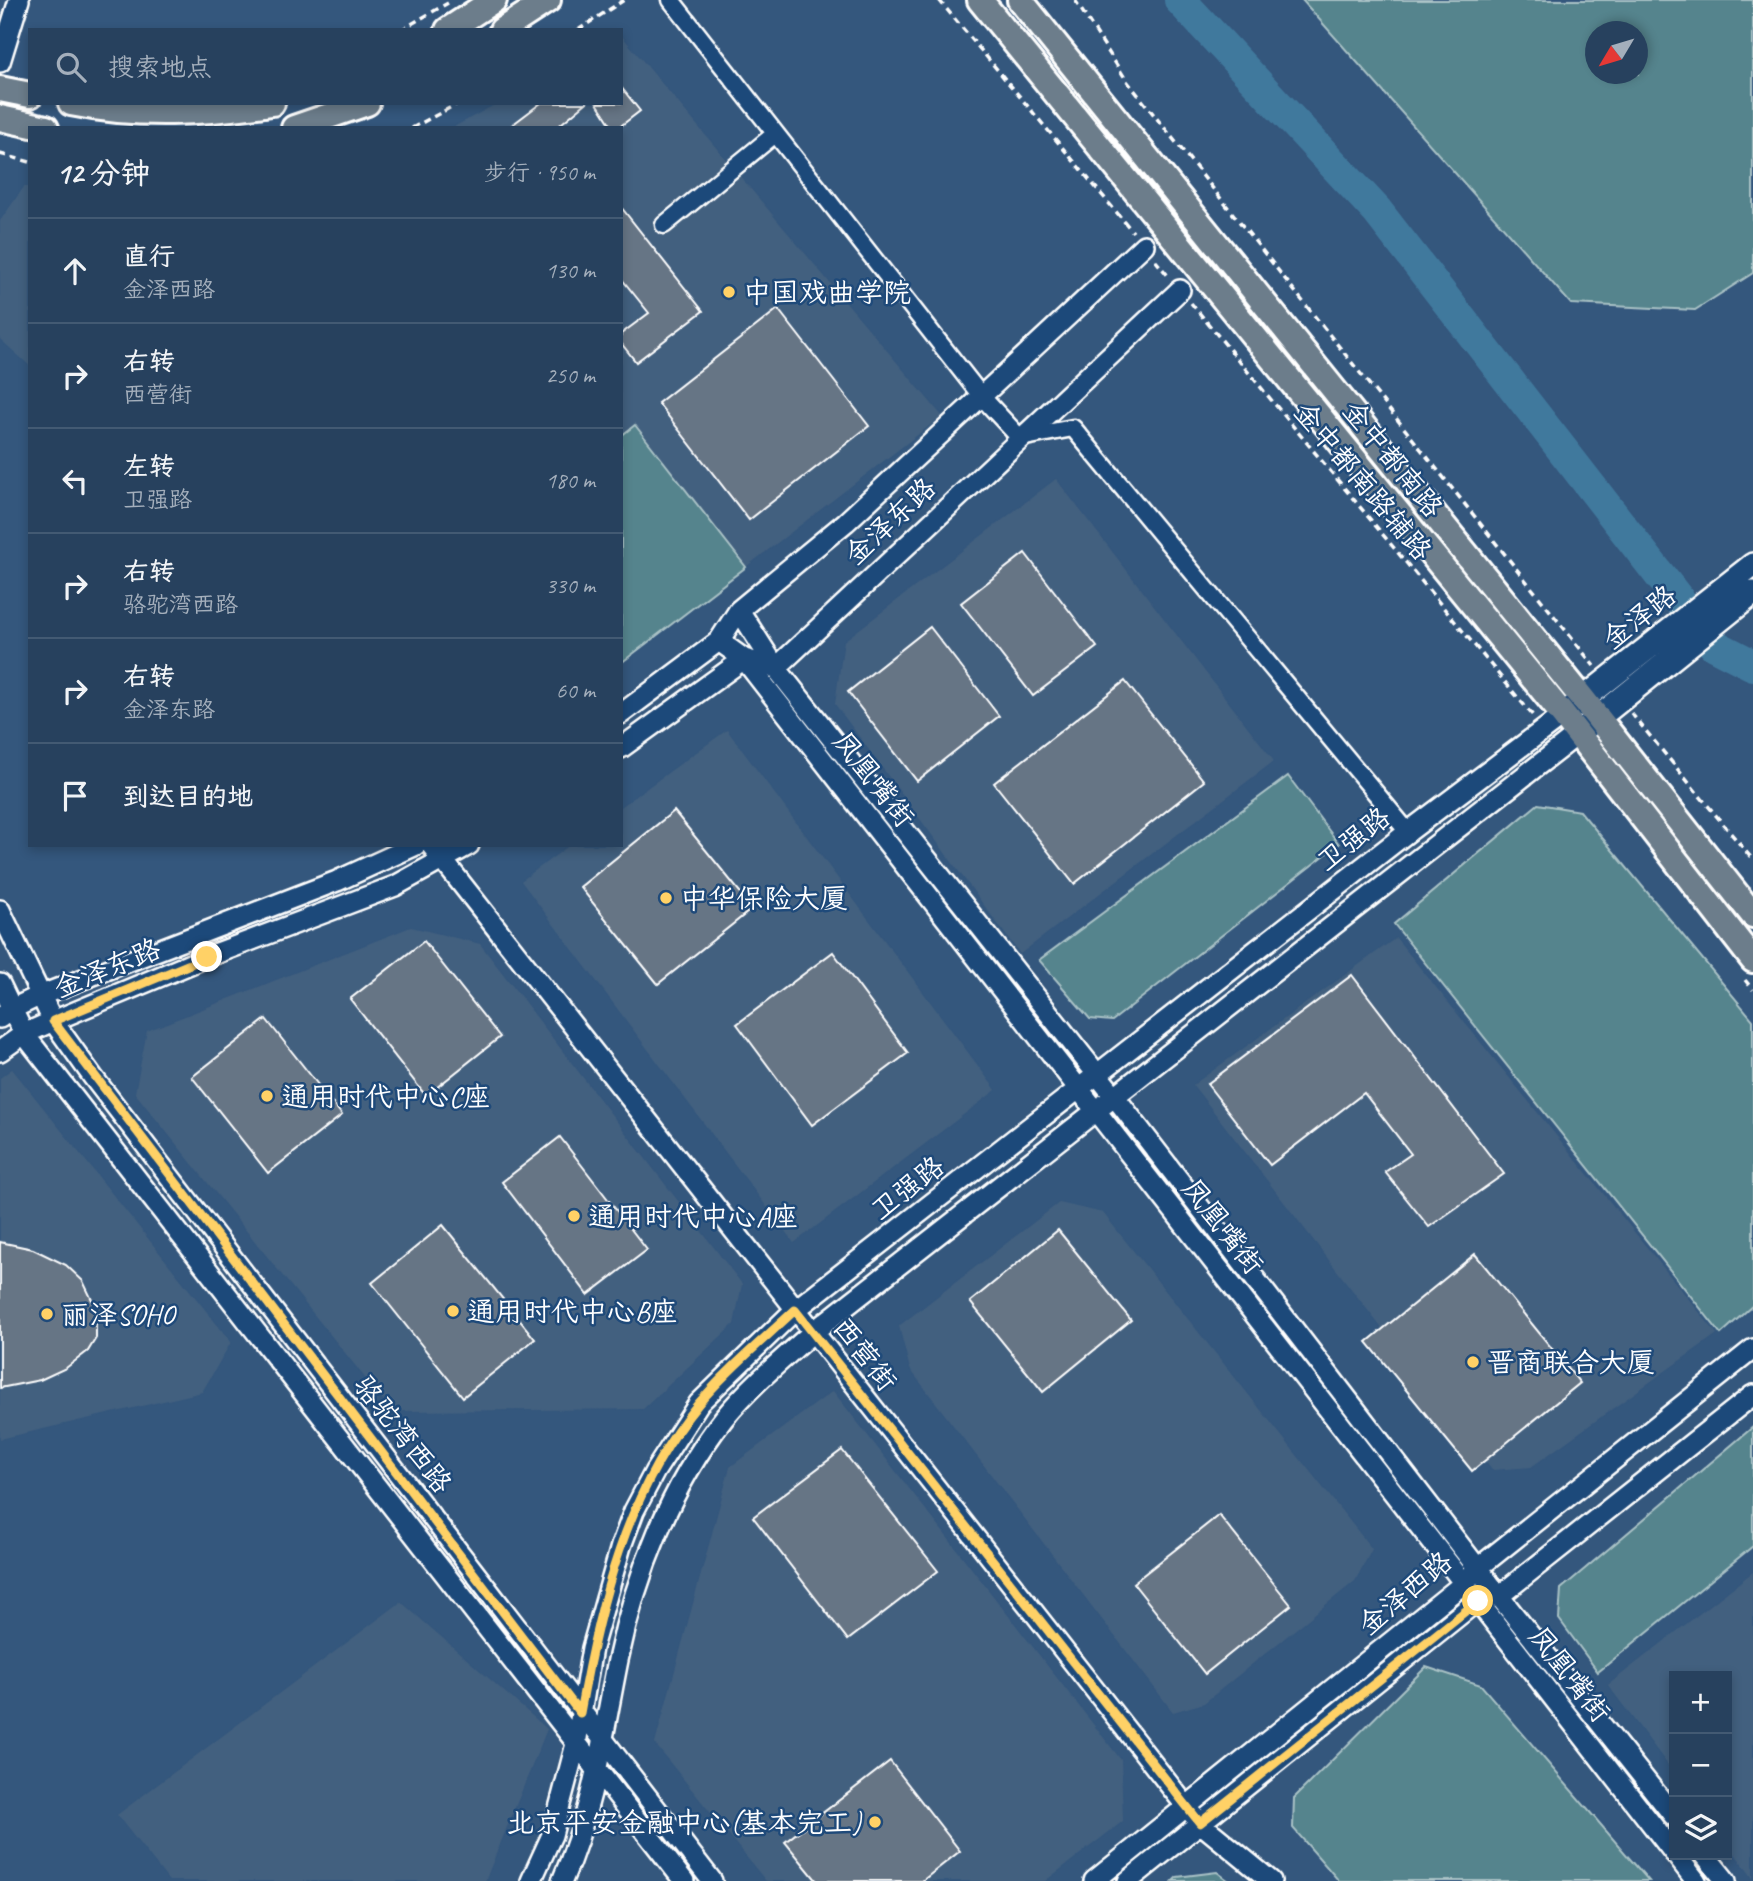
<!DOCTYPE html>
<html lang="zh">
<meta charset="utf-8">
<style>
:root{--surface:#27415e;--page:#2f4864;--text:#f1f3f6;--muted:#a4afbc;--line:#435a73}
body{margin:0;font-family:Caveat,"LXGW WenKai TC",sans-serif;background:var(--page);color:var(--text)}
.controls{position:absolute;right:21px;bottom:21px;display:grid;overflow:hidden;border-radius:0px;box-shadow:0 4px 10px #0003}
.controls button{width:63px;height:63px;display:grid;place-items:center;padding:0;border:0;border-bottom:2px solid var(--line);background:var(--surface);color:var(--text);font:35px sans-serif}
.compass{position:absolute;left:1585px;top:21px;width:63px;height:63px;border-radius:50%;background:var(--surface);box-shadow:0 4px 10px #0003;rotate:232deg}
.stop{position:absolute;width:21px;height:21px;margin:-16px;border:5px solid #ffd166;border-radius:50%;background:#fff}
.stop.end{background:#ffd166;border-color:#fff;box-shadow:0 2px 7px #0008}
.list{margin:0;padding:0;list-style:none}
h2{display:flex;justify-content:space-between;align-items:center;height:91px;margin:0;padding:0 28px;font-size:30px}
h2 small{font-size:23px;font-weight:400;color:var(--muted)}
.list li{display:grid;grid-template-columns:46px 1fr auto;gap:21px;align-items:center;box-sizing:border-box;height:105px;padding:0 28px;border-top:2px solid var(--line)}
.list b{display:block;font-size:26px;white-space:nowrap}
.list p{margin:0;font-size:23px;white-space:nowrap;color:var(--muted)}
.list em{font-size:23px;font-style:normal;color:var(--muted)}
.icon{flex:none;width:38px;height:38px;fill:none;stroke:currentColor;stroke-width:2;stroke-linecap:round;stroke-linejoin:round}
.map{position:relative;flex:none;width:1753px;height:1881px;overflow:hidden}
.search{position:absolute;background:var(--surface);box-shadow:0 4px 10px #0003;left:28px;top:28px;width:595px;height:77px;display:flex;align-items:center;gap:18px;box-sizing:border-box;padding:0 24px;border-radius:0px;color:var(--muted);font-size:26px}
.panel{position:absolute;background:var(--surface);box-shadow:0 4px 10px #0003;left:28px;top:126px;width:595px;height:721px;border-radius:0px}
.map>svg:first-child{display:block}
</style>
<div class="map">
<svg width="1753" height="1881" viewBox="0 0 1753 1881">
<rect width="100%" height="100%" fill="#34577d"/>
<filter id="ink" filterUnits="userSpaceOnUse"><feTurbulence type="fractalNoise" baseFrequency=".0143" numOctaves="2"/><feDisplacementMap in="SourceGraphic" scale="14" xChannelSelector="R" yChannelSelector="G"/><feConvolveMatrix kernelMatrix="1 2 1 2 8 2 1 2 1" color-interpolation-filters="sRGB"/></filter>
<g filter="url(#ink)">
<path fill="#43607f" d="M621,35l321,381 -321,247v-535h-169l46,-25h123z
M24,187h6v179l-30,-27v-118z
M1056,479l218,282 -254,193 -185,-250 9,-63z
M727,730l269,360 -202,153 -273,-362 49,-36h51v-38z
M411,927l69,17 262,340 -8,40 -91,85 -251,2 -257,-318 12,-62z
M1396,938l321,396 -186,133 -39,3 -299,-385z
M12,1069l219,273 -29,50 -202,47v-361z
M1059,1203l44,10 269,336 -17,32 -151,122 -31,9 -263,-343 -11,-43z
M833,1391l288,369 2,61 -78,60h-279l-111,-137 75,-277z
M1753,1572v306l-26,-35v-167h-53v97l-66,-88z
M401,1602l146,127 -62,152h-316l-52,-66z"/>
<path fill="#55848d" stroke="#aac2c6" stroke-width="2" fill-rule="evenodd" d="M1302,0h451v273l-58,37 -124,-6zM1596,32h42v42h-42z
M635,425l111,142 -125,96v-227z
M1288,776l51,68 -227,177 -22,-2 -51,-59z
M1538,804l42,7 173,209v285l-32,29 -327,-410z
M1753,1427v119l-155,126 -39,-53 2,-30z
M1426,1667l55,18 168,196h-310l-46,-53 1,-30z
M1217,1872l12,9h-56l4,-4z"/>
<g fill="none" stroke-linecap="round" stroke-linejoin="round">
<path stroke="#41799d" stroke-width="32" d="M1180,0l197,211 337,434 39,20"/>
</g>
<path fill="#667485" stroke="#fff" stroke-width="2" d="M621,87l19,24 -22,17h-5l-16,-25h24z
M541,103h45l-30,25h-48z
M621,207l82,104 -67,51 -15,-19v-9l28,-21 -28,-35z
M778,309l91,117 -120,94 -91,-117z
M1025,553l72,94 -64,49 -72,-93z
M930,627l69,89 -82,65 -69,-89z
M1125,681l79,100 -130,103 -80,-101z
M674,811l79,97 -95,76 -78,-97z
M424,941l76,96 -74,59 -76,-97z
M833,952l75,101 -96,72 -75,-101z
M1352,975l152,199 -75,53 -44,-55 26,-18 -47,-61 -94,72 -63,-81z
M266,1019l76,96 -74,58 -76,-96z
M560,1137l87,113 -59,45 -86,-113z
M443,1225l92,114 -72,58 -91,-114z
M1058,1230l73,90 -88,72 -73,-90z
M0,1242l33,7 33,16 17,16 11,23 2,19v15l-8,13 -22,17 -26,12 -40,8z
M1475,1254l105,129 -108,88 -105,-129z
M842,1450l96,121 -90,69 -95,-123z
M1219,1515l72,90 -86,69 -72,-91z
M890,1761l70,90 -38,30h-105l-32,-39z"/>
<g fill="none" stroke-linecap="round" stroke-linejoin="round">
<defs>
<path id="minor" d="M671,0l311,397 38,41 53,-10 335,404
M664,225l111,-91"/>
<path id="tertiary" d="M0,62l19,-62
M739,610l37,58 339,429 384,499 175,220
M719,641l25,18 930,1194
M621,714l98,-73 20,-31 107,-88 298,-277
M621,748l123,-89 32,9 404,-378
M431,845l755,961 14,17 71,58
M0,910l53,111 40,56 619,804
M0,984l24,50 660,847
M0,1018l12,-9 27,-13 298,-115 79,-36
M0,1051l24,-17 29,-13 154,-64 188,-71 74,-41
M1676,1855l20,26
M1705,1855l21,26
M531,1881l21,-46 24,-91 16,-96 29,-102 13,-35 21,-40 44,-68 96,-93 613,-478 155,-117
M562,1881c31,-70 41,-147 56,-221 18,-86 52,-173 106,-242 26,-32 59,-59 89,-86l765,-598
M1094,1881l369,-297 15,-16 275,-219
M1128,1881l349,-280 22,-5 254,-201"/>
<path id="secondary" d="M1568,711l185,-146
M1584,729l169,-136"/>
<path id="primary" d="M980,0l583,715 190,245
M1020,0l563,699 170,216
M448,30l46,-30
M502,30l46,-30
M0,89l30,6
M71,103c68,14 133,10 201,0
M0,118l46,10
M294,128l73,-25"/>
</defs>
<use href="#minor" stroke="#fff" stroke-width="21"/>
<use href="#tertiary" stroke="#fff" stroke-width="24"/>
<use href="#secondary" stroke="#fff" stroke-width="28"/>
<use href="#primary" stroke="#fff" stroke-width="30"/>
<path stroke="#fff" stroke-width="3.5" stroke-dasharray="7 5" stroke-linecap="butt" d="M939,0l194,232
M1075,0l52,81 467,585
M401,30l47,-27
M578,30l46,-30
M412,128l47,-25
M0,154l30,8
M1155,260l15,18
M1191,303l343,414
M1631,713l122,147
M1745,980l8,10"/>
<use href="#minor" stroke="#1f4a7a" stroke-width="16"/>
<use href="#tertiary" stroke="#1f4a7a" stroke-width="19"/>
<use href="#secondary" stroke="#1f4a7a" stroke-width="23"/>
<use href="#primary" stroke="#6c7d8b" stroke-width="24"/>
</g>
</g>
<g fill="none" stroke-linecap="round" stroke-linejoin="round" filter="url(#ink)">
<path stroke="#ffd166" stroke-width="9" d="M207,957l-154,64 527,692c19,-108 47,-224 119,-310 29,-34 64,-63 96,-93l405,513 278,-222"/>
</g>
<g fill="#ffd166" stroke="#1f4a7a" stroke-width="2.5">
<circle cx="729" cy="292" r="7"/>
<circle cx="666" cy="898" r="7"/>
<circle cx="267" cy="1096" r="7"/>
<circle cx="574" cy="1216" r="7"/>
<circle cx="453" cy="1311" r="7"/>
<circle cx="47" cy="1314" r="7"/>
<circle cx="1473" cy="1362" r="7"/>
<circle cx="875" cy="1822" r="7"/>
</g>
<g text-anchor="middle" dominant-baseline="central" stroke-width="5" stroke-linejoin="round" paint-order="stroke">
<g font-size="28" fill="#fff" stroke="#1f4a7a" text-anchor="start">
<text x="743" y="292">中国戏曲学院</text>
<text x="680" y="898">中华保险大厦</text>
<text x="281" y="1096">通用时代中心C座</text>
<text x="588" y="1216">通用时代中心A座</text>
<text x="467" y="1311">通用时代中心B座</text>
<text x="61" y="1314">丽泽SOHO</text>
<text x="1487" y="1362">晋商联合大厦</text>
<text x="861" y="1822" text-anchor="end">北京平安金融中心(基本完工)</text>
</g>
<g font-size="28" fill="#fff" stroke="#1f4a7a">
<text transform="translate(1393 459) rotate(51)">金中都南路</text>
<text transform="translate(1363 481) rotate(50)">金中都南路辅路</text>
<text transform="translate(890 521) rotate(-43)">金泽东路</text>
<text transform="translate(1639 617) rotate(-38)">金泽路</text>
<text transform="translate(874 779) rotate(52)">凤凰嘴街</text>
<text transform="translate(1353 839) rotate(-38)">卫强路</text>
<text transform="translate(107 968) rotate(-22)">金泽东路</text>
<text transform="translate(907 1188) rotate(-38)">卫强路</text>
<text transform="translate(1223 1226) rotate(52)">凤凰嘴街</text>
<text transform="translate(865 1354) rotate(52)">西营街</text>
<text transform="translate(403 1434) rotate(52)">骆驼湾西路</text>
<text transform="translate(1405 1593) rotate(-40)">金泽西路</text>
<text transform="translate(1570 1674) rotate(52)">凤凰嘴街</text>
</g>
</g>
</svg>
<div class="controls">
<button>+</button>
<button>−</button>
<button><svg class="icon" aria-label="layers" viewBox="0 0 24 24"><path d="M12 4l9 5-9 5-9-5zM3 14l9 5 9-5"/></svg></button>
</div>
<svg class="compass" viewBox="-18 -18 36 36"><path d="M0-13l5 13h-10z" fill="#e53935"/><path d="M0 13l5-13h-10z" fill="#a4afbc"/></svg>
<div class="stop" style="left:1478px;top:1601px"></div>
<div class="stop end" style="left:207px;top:957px"></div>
<div class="search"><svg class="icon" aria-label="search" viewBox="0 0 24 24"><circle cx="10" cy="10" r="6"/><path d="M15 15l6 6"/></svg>搜索地点</div>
<section class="panel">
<h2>12 分钟<small>步行 · 950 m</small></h2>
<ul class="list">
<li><svg class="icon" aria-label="ahead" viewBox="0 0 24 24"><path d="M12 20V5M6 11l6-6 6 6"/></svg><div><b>直行</b><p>金泽西路</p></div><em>130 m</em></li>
<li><svg class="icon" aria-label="right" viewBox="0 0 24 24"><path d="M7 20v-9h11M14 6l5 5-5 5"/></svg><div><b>右转</b><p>西营街</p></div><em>250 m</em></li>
<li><svg class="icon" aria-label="left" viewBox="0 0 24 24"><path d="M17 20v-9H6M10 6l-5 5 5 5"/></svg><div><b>左转</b><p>卫强路</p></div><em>180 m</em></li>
<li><svg class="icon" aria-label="right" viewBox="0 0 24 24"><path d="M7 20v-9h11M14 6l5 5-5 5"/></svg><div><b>右转</b><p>骆驼湾西路</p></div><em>330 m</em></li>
<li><svg class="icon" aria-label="right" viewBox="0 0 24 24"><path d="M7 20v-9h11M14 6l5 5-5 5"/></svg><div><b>右转</b><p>金泽东路</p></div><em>60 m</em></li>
<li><svg class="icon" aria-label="arrive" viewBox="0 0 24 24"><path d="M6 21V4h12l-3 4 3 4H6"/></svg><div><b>到达目的地</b></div></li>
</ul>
</section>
</div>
